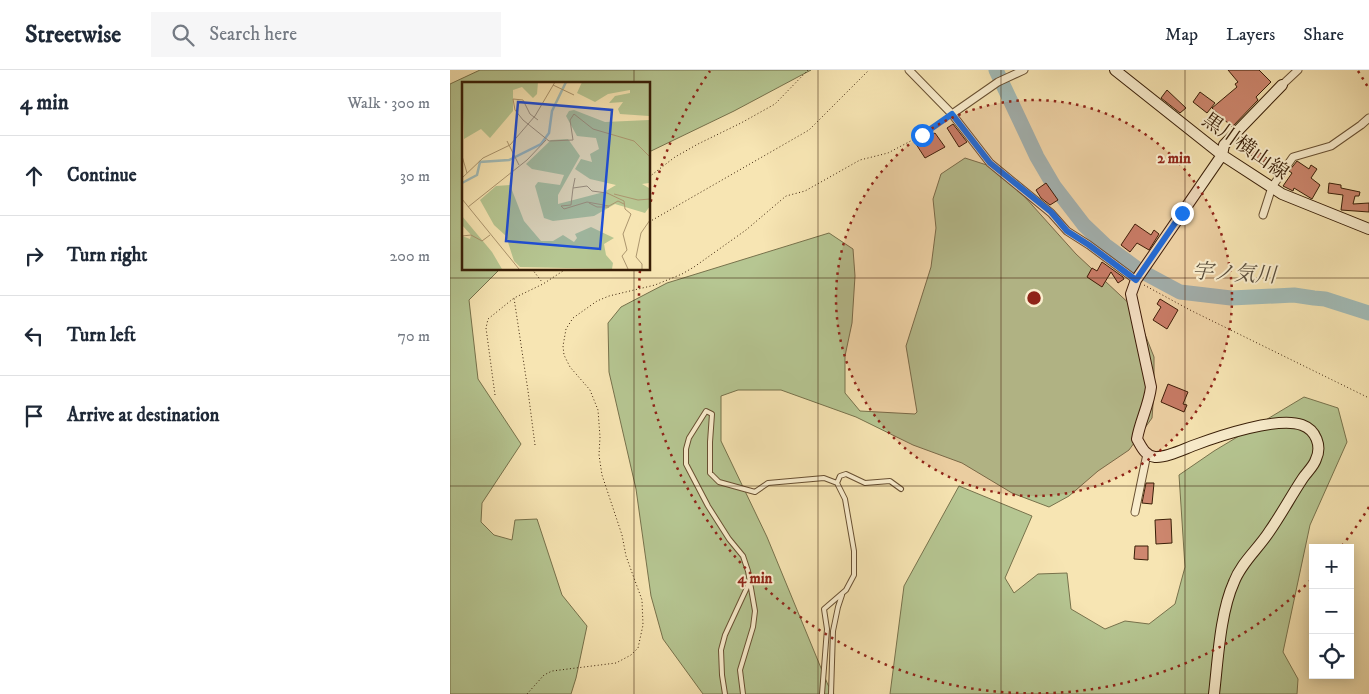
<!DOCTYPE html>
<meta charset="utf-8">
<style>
:root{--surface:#fff;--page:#f6f6f7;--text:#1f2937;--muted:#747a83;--line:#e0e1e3}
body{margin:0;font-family:"IM FELL DW Pica","Noto Serif JP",serif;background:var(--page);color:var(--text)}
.controls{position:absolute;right:15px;bottom:15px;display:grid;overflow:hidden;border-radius:0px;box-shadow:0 2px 12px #0003}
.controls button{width:45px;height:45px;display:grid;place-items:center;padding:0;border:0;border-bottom:1px solid var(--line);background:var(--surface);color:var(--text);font:25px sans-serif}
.stop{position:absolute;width:15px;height:15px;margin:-11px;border:4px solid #1a73e8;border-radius:50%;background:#fff}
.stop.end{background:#1a73e8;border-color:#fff;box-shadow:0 1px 5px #0008}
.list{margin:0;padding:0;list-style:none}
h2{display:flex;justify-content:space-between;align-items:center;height:65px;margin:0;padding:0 20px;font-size:21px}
h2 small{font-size:16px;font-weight:400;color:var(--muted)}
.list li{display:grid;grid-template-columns:32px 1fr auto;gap:15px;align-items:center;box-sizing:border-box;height:80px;padding:0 20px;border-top:1px solid var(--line)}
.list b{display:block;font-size:19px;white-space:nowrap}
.list em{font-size:16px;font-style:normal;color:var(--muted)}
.icon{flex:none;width:28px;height:28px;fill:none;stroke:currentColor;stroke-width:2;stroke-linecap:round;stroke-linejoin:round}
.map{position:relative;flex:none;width:919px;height:624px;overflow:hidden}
header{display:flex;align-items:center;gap:30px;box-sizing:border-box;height:70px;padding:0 25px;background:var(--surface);border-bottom:1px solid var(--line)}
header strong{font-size:24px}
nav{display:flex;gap:28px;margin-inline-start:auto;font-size:18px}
.search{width:350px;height:45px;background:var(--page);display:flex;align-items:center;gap:12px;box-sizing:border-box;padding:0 18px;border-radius:0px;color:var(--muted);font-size:19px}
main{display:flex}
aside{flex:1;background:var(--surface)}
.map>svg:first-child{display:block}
</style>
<header>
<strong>Streetwise</strong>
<div class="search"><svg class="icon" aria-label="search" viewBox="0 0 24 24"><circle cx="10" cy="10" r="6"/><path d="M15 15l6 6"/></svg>Search here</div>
<nav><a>Map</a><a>Layers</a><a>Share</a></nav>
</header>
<main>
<aside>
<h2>4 min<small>Walk · 300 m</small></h2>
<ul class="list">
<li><svg class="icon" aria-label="ahead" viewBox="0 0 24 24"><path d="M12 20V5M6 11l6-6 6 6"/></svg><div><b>Continue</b></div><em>30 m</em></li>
<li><svg class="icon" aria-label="right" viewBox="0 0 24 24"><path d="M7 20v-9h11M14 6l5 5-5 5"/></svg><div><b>Turn right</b></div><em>200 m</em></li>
<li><svg class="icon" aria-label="left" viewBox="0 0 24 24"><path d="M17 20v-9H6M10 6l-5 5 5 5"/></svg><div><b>Turn left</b></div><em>70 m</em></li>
<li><svg class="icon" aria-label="arrive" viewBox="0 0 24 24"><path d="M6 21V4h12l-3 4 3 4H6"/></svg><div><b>Arrive at destination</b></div></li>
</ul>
</aside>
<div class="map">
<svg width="919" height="624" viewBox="0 0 919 624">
<rect width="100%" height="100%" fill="#f7e5b3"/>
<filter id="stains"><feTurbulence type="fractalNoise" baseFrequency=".004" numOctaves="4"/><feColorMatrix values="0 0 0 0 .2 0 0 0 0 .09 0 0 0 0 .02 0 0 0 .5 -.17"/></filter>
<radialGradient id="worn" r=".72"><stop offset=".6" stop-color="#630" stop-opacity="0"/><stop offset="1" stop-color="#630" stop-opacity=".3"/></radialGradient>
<path fill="#b6c692" stroke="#77724c" d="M30,0h331l-77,41 -85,41v-68h-185v185h36l-31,31 9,79 43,65 -39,59 -1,19 13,13 18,5 3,-20 22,-1 25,76 25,31 -11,52 -5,16h-121v-610z
M515,88l28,9 31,29 52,58 59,55 19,48v34l-2,27 -23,32 -31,21 -29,25 -20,11 -37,-14 -50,-30 -49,-18 -57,-28 -75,-27h-43l-17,6v45l46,96 61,148 6,9h-131l-40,-55 -12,-43 -15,-107 -27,-117 -1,-49 13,-16 46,-24 162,-50 24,16 2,27 -3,47 -7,33v37l15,18 55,3 2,-2 -11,-66 25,-79 5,-39 -3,-29 8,-25z
M854,327l34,11 9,34 -37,83 -27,127 15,27 -1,15h-407l14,-108 55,-100 73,30 -27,62 9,15 24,-19 29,-1 4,36 34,20 20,-8 24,3 26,-20 10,-37 -6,-92 35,-24z"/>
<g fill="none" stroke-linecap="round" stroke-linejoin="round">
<path stroke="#a2bcb8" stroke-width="15" d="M546,0l41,87 17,29 30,39 21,20 34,25 41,22 51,6 63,-3 20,3 11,1 44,14"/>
</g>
<path fill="#ce876f" stroke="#381e07" d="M778,0h31l12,12 -15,15 2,3 -26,27 -20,-19 25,-21 -2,-3 3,-2z
M717,20l19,18 -6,5 -19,-15z
M750,22l15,11 -8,10 -14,-11z
M503,54l14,18 -8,5 -12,-19z
M485,63l10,14 -20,11 -9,-14z
M797,73l20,15 -5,6 -20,-16z
M847,91l12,8 2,-4 6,4 -6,9 9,7 -8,14 -18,-11 -1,3 -10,-5 9,-13 -3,-2z
M596,113l12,17 -8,5 -9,-7 -5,-8z
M879,113l12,2v3l19,4 -1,4h-4l-2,8 16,-1v9l-28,-2 2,-15 -15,-2z
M685,154l16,11 3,-5 5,4 -10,16 -12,-7 -7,9 -9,-7z
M652,192l21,15 1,2 -6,4 -7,-11 -9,15 -15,-10 5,-9 5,3z
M710,229l18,11 -11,19 -14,-9 8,-13 -4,-3z
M718,314l20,8 -5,12 4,1 -3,7 -23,-10z
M696,413h8l-2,21 -10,-1z
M721,449l1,24 -16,1 -1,-24z
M685,476h13v14l-14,-1z"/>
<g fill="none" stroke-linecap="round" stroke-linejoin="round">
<defs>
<path id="lane" d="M275,624l-3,-19 -1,-25 4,-15 25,-54
M293,624l-3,-24 13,-43 2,-16 -7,-40 -5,-15 -14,-17 -21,-33 -22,-42v-15l3,-11 17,-27 6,3 -2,28v31l9,9 36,10 13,-9 56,-5 13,5
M372,624l5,-65 -3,-20 22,-19 8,-15v-24l-9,-52 -8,-16 3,-7 6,-2 19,9 25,-2 11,8
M381,624l2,-63 5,-24 4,-12"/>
<path id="street" d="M459,0l43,44 38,49 61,50 16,18 22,14 47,35
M832,15l16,-15
M502,44l46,-32 26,-12
M813,145l9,-28 21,-30 38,-11 30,-21 8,-7
M685,442l12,-58"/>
<path id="secondary" d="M665,0l107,85 60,39 87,35
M764,624c4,-34 6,-81 20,-112 7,-19 24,-33 35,-50 12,-17 22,-36 34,-54 4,-6 11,-12 13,-19 6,-13 0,-29 -14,-34 -24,-9 -83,11 -107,20 -11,4 -29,13 -40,12 -10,-1 -14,-11 -18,-18 3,-18 12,-34 14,-52l-20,-93 5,-14 86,-125 2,-10 58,-60"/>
</defs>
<use href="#lane" stroke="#685032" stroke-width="6"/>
<use href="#street" stroke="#685032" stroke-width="9"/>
<use href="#secondary" stroke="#381e07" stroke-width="12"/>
<path stroke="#381e07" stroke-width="1" stroke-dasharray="1 2.5" stroke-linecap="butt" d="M199,107l26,-20 23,-13 43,-21 34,-19 33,-34
M199,152l160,-92 60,-60
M82,199l10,13
M694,215l46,25 179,88
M45,325l-9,-67 2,-9 26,-21
M85,375l-7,-54 -14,-93 29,-14 23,-15
M77,624l17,-19 8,-4 64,-8 15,-8 7,-7 5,-23 -1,-25 -16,-44 -4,-21 -20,-60 -3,-20 1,-18 -2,-27 -8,-20 -20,-23 -6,-12 -1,-9 3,-17 7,-11 24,-17 12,-5 46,-11 27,-11 12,-7 52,-37 40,-34 19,-5 55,-31 28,-7 34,-18 23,-17"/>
<use href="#lane" stroke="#faeece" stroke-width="4"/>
<use href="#street" stroke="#faeece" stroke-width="7"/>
<use href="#secondary" stroke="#faeece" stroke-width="10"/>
</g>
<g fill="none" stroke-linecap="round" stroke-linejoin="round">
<path stroke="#1a73e8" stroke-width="6" d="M472,65l30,-21 38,49 61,49 16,19 22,14 47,35 46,-67"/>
</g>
<path fill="none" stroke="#381e07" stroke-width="1" stroke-opacity="0.55" d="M184,0v14M368,0v624M551,0v624M735,0v624M184,199v425M0,208h919M0,416h919"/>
<circle cx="584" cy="228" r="198" fill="#8f2418" fill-opacity=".12"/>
<g fill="none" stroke="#8f2418" stroke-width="2.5" stroke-dasharray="2.5 5">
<circle cx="584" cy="228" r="198"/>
<path d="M919 437A395 395 0 0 1 891 477M861 510A395 395 0 0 1 190 200M199 139A395 395 0 0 1 260 1M908 1A395 395 0 0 1 919 19"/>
</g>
<g text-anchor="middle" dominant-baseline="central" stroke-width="4" stroke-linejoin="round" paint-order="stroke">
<g font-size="20" fill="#381e07" stroke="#faeece">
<text transform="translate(795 77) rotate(35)">黒川横山線</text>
</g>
<g font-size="21" font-style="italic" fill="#584d3c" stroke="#faeece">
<text transform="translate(784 204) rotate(3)">宇ノ気川</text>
</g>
</g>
<g transform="translate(12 12)">
<rect width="188" height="188" fill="#f7e5b3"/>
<path d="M0,0h76l-1,12 -4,4 -11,-11 -9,3v21l-23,27 -9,-9 -17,10zM120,0h67v34l-29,-2 -2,-5 5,-7 -14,1 6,-7 15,-3v-3l-22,4 -13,8 -18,-9zM112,28l31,12 44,-2v63l-7,1 7,4 1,18 -5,7 -30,-9 -21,12 -41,5 -9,-3 -9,-32 3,-4 22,3 4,-10 -32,-6 -6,-5 25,-24 17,-1 12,17 -22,39v9l46,-12 12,-7 -26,-6 -15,-10 6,-10 11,3 -2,-8 9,-5 -3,-11 -19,-2 -11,-20 3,-5zM48,103l14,36 17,20h12l10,-6 11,7 3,-4 -2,-4 16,-7 23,11 -10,6 2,11 7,8 -1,6 -92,-2 -6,-6 -8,-25 -12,-11 -14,-25 16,-14zM0,134l30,36 10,17h-40v-33l8,3 1,-4 -9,-10z" fill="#b6c692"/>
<path fill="none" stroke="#a2bcb8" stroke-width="2.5" d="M0,101l15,-8 3,-13 29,-2 32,-16 8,-11 3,-22 14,-29"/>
<path fill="none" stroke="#ab956e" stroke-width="1" d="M91,3l21,10M76,38l-8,-6 -7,-14 -10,-1 2,11 8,10 26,21 24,-1 -3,-20 4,-6 19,15 41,12 16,16M45,59l12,24M0,74l5,17M0,96l21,-20 27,-13 25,-29 20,-34M113,96l-2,10 14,-2 5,5 15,2 17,8 1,8 6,5 -8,20 4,16 -5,6 6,13M111,106l-2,17 -10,1 3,3 23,-7 22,4 9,-5 6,3M152,112l24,6 12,-1M0,117l57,70M127,121l8,4h12M6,125l59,-47 19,-20M0,154l9,-1 11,6 8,-6M180,187v-5l-6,-7 5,-24 9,-13"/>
<path fill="#1d4ed8" fill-opacity="0.15" stroke="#1d4ed8" stroke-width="2.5" d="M56,20l94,8 -12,139 -94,-8z"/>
<rect width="188" height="188" fill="none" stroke="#381e07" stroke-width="2.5"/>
</g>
<circle cx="584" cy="228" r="8" fill="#8f2418" stroke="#faeece" stroke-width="2.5"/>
<g font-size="15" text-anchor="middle" font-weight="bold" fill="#8f2418" stroke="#faeece" stroke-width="4" stroke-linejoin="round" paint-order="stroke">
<text x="724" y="93">2 min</text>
<text x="305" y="513">4 min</text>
</g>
<rect width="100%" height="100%" filter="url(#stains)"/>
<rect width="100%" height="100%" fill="url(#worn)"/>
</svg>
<div class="controls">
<button>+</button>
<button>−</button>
<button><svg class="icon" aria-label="locate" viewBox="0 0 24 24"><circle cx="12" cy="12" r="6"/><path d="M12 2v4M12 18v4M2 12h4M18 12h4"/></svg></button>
</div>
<div class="stop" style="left:472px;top:65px"></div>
<div class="stop end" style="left:732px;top:143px"></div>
</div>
</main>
